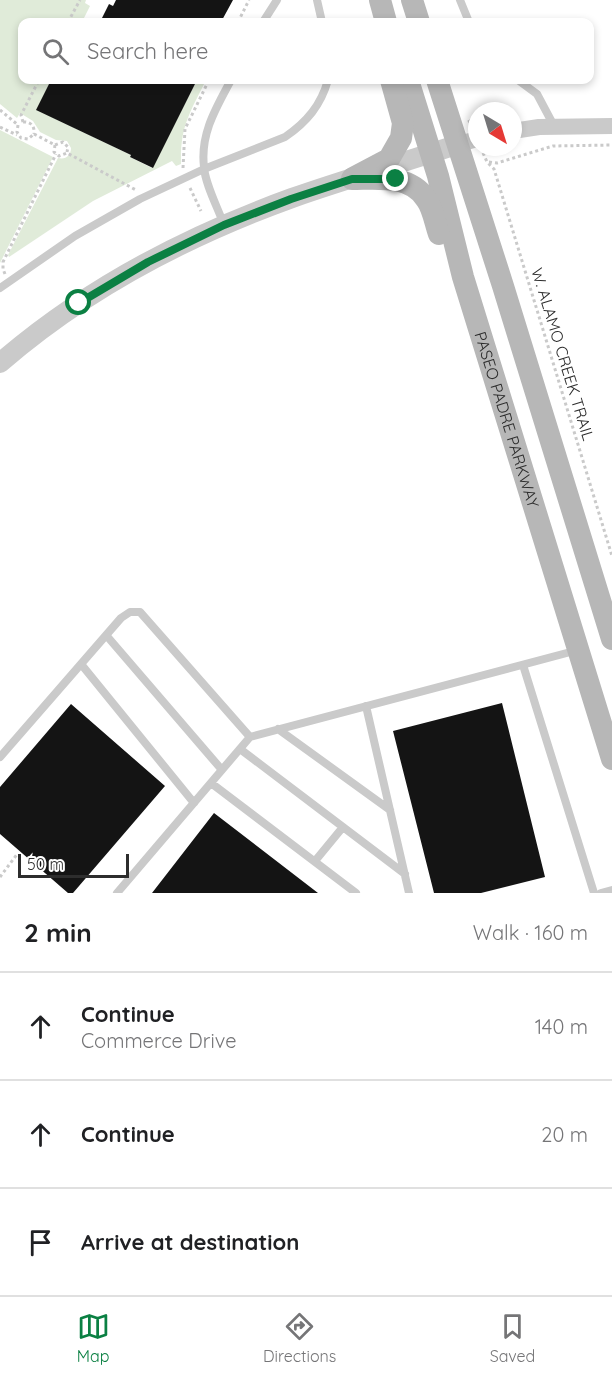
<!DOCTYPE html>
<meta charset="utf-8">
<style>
:root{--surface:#fff;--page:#f2f2f2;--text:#202124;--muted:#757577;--line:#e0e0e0;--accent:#0b8043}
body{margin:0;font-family:Quicksand,sans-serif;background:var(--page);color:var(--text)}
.compass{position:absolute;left:468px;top:102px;width:54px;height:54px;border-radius:50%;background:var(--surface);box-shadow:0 3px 9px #0003;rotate:142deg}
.scale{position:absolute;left:18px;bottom:15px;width:111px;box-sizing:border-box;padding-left:6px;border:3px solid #2d2d2d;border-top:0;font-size:16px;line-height:21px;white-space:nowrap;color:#2d2d2d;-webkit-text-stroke:4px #fff;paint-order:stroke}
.stop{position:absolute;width:18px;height:18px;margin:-14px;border:4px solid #0b8043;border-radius:50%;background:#fff}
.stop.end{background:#0b8043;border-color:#fff;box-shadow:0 2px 6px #0008}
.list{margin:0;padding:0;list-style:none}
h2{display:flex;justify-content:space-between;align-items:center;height:78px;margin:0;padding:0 24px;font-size:26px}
h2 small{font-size:20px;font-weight:400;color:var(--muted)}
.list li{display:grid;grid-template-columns:39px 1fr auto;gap:18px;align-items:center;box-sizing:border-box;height:108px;padding:0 24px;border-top:2px solid var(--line)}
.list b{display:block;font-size:22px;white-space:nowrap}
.list p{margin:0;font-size:20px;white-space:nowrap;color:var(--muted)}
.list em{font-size:20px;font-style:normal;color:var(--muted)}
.icon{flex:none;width:33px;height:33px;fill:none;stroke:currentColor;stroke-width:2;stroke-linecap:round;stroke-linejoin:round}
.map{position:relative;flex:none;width:612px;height:893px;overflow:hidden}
.search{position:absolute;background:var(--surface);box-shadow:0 3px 9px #0003;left:18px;right:18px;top:18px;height:66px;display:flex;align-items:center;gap:15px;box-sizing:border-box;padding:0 21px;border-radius:12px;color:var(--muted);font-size:22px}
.sheet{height:402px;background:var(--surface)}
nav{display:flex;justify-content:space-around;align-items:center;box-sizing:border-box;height:84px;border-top:2px solid var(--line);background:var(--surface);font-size:16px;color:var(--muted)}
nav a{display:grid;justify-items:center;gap:3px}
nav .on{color:var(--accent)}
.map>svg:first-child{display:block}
</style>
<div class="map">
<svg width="612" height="893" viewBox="0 0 612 893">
<rect width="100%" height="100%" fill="#fff"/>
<path fill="#e0ebd9" d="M0,0h86l-1,3 5,3 -8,16h-60v58h34l-1,2 -4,-2 -14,30 94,45 -1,2 22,11 45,-88h9c-16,33 -26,46 -25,84l-5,2 -4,-5 -79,40 -84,56 -1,-2 50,-97c8,2 13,-3 13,-10l-4,-7 -11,-1 -16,-8 -7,-11 -13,-8 -3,5 -17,-14z
M0,130l53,27 -53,106z"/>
<path fill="#141414" d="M116,0h117l-12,22h-121l9,-18 4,2z
M51,80l4,2 1,-2h141l-44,88 -23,-11 1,-2 -95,-45z
M502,703l43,174 -64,16h-47l-41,-162z
M71,704l94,82 -92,107h-5l-68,-59v-47z
M214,813l104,80h-166z"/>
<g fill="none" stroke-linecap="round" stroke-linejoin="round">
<path stroke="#cacaca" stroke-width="3" stroke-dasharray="3 3" stroke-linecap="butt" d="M68,22l12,-22
M238,22l11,-22
M0,110l18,15
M23,122l-2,-7 18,-35
M23,122c8,-1 12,5 11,12
M468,122l6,-3 2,7
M18,125l-1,7 4,6 7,1 6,-5
M0,127l17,8
M34,134l21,11
M55,145l-1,7 5,4 8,-3 69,37
M55,145l8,-3 5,5 -1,5
M483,153l4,9 7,7 118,387
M489,162l8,1 56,-17 59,-1
M183,168l2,-39 24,-49
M190,188l11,23
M5,274l-2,-5v-7l53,-108
M0,877l18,-24"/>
<path stroke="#cacaca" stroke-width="8" d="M317,0l5,22
M460,0l9,22
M263,22l14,-22
M518,80l19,14 17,32
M224,225c-6,-17 -19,-41 -20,-58 -4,-33 12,-59 27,-87
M0,288l75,-52 65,-37 64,-30 81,-32c22,-15 36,-32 43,-57
M106,635l116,135
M81,664l113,139
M523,665l71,228
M366,706l43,187
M278,729l112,81
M240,749l165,125
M0,757l121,-139 9,-6h10l110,125 328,-87
M211,783l145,110
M315,861l28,-34
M117,893l133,-156
M601,893l11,-3"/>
<path stroke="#cacaca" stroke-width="16" d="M513,131l26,-4 73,-1
M456,145l21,-6"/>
<path stroke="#cacaca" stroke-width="20" d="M0,363c84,-73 187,-127 292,-165 54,-19 110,-35 164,-53"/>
<g stroke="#b7b7b7" stroke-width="22">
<path d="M380,0l6,22"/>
<path d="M412,0l7,22"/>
<path id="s1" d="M408,80l30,96 25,101 149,482"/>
<path d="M437,80l66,206 109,353"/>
<path d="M353,178l36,-19 12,-21 2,-15 -12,-43"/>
<path d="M352,179c25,0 58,-5 74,20 7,9 9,24 13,35"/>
</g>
</g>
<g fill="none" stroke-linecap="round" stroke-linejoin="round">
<path stroke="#0b8043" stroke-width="8" d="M79,303l69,-41 76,-37 67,-26 61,-20h44"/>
</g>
<g text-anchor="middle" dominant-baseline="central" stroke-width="6" stroke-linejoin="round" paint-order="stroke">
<g font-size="16" fill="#2d2d2d" stroke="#fff">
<text transform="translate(563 354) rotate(73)">W. ALAMO CREEK TRAIL</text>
<text stroke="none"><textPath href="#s1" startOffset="354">PASEO PADRE PARKWAY</textPath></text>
</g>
</g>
</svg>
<svg class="compass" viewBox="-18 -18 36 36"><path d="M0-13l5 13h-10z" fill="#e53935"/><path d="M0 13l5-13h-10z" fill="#757577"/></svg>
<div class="scale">50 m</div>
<div class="stop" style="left:79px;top:303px"></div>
<div class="stop end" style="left:396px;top:179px"></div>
<div class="search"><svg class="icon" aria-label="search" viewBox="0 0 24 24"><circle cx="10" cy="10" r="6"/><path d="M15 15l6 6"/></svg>Search here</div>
</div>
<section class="sheet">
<h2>2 min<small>Walk · 160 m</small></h2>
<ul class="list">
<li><svg class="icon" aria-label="ahead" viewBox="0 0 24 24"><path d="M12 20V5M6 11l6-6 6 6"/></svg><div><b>Continue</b><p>Commerce Drive</p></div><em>140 m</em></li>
<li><svg class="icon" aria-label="ahead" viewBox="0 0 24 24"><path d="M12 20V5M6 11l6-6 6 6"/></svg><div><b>Continue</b></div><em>20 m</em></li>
<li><svg class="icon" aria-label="arrive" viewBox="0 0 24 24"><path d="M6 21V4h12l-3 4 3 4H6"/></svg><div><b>Arrive at destination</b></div></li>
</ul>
</section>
<nav>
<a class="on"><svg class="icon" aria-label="map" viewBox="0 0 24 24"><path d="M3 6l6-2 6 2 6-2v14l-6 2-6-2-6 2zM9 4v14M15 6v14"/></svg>Map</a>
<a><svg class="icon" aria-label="directions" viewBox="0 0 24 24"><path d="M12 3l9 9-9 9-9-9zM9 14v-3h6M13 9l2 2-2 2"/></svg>Directions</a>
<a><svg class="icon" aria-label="saved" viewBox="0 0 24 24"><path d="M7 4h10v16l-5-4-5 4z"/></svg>Saved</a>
</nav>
